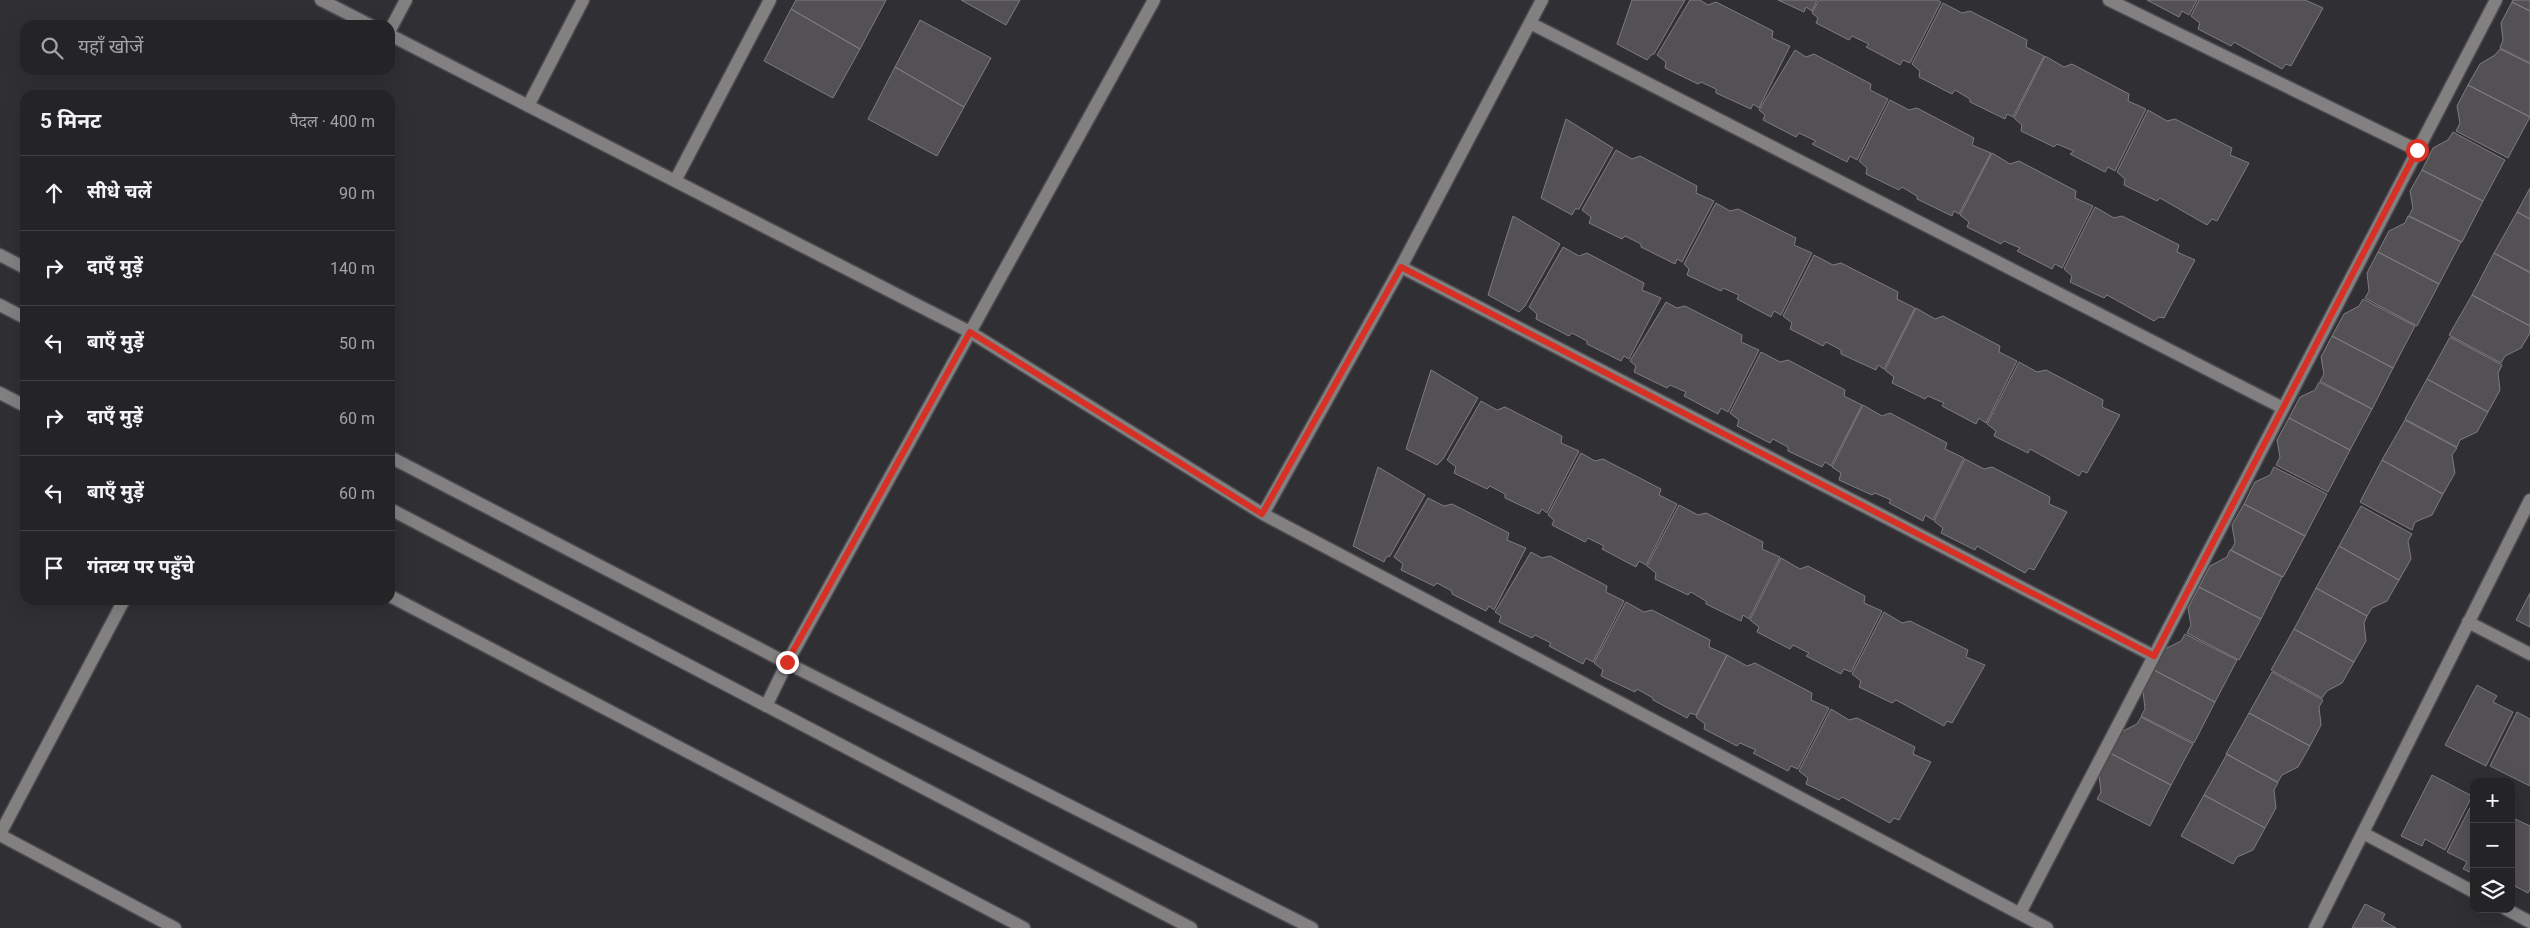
<!DOCTYPE html>
<html lang="hi">
<meta charset="utf-8">
<style>
:root{--surface:#242326;--page:#2c2b2e;--text:#f1f3f6;--muted:#a3a4a7;--line:#414043}
body{margin:0;font-family:Roboto,"Noto Sans Devanagari",sans-serif;background:var(--page);color:var(--text)}
.controls{position:absolute;right:15px;bottom:15px;display:grid;overflow:hidden;border-radius:10px;box-shadow:0 5px 20px #0002}
.controls button{width:45px;height:45px;display:grid;place-items:center;padding:0;border:0;border-bottom:1px solid var(--line);background:var(--surface);color:var(--text);font:25px sans-serif}
.stop{position:absolute;width:15px;height:15px;margin:-11px;border:4px solid #d93025;border-radius:50%;background:#fff}
.stop.end{background:#d93025;border-color:#fff;box-shadow:0 1px 5px #0008}
.list{margin:0;padding:0;list-style:none}
h2{display:flex;justify-content:space-between;align-items:center;height:65px;margin:0;padding:0 20px;font-size:21px}
h2 small{font-size:16px;font-weight:400;color:var(--muted)}
.list li{display:grid;grid-template-columns:32px 1fr auto;gap:15px;align-items:center;box-sizing:border-box;height:75px;padding:0 20px;border-top:1px solid var(--line)}
.list b{display:block;font-size:19px;white-space:nowrap}
.list em{font-size:16px;font-style:normal;color:var(--muted)}
.icon{flex:none;width:28px;height:28px;fill:none;stroke:currentColor;stroke-width:2;stroke-linecap:round;stroke-linejoin:round}
.map{position:relative;flex:none;width:2530px;height:928px;overflow:hidden}
.search{position:absolute;background:var(--surface);box-shadow:0 5px 20px #0002;left:20px;top:20px;width:375px;height:55px;display:flex;align-items:center;gap:12px;box-sizing:border-box;padding:0 18px;border-radius:15px;color:var(--muted);font-size:19px}
.panel{position:absolute;background:var(--surface);box-shadow:0 5px 20px #0002;left:20px;top:90px;width:375px;height:515px;border-radius:15px}
.map>svg:first-child{display:block}
</style>
<div class="map">
<svg width="2530" height="928" viewBox="0 0 2530 928">
<rect width="100%" height="100%" fill="#302f33"/>
<path fill="#535154" stroke="#7f7c7f" d="M796,0h90l-26,49 -69,-40z
M961,0h59l-14,25z
M1632,0h53l-31,54 -3,1 -4,5 -30,-16z
M1690,0h10l8,5 8,-3 57,29 -1,7 18,8 -31,62 -6,-4 -2,5 -35,-16v-4l-15,-7 -3,2 -33,-16 1,-6 -9,-7z
M1778,0h39l-5,11 -6,-4 -2,5z
M1819,0h118l4,2 -31,61 -7,-3 -3,5 -34,-18 3,-3 -17,-8 -3,4 -33,-17 2,-5 -6,-5z
M2147,0h50l-8,15 -7,-4 -3,6z
M2199,0h106l18,8 -32,58 -5,-2 -4,5 -48,-27 -3,4 -33,-17 2,-6 -9,-7z
M2513,0h17v11l-18,-9z
M2512,2l18,9v52l-30,-15 3,-8 -2,-17z
M1943,3l19,10 8,-2 57,29 -1,7 18,9 -31,61 -6,-3 -2,5 -35,-17v-3l-15,-9 -3,4 -33,-17 1,-6 -8,-7z
M791,9l69,40 -27,49 -69,-37z
M920,20l71,38 -27,49 -69,-40z
M2500,49l30,15v53l-62,-32 12,-21 15,-9z
M1795,50l11,7 8,-3 57,30 -1,6 18,9 -31,61 -7,-4 -3,6 -35,-18 4,-3 -17,-8 -3,4 -33,-17 2,-5 -6,-5z
M2045,56l19,11 8,-3 57,30 -1,7 18,8 -31,62 -7,-4 -3,5 -35,-18 4,-3 -17,-7 -3,3 -33,-16 1,-6 -8,-7z
M895,67l69,40 -27,49 -69,-37z
M2468,85l62,32 -22,41 -52,-27 4,-8 -3,-17z
M1890,100l19,10 8,-2 57,30 -2,7 19,8 -32,61 -5,-3 -2,5 -35,-17v-3l-15,-9 -3,3 -33,-16 1,-6 -8,-7z
M2148,110l19,11 8,-2 57,29 -2,7 19,8 -32,58 -5,-2 -5,6 -47,-27 -3,3 -33,-16 1,-6 -8,-7z
M1566,119l47,29 -34,61h-4l-3,6 -31,-17z
M2453,132l52,28 -22,41 -61,-31 11,-22 15,-8z
M1616,150l16,9 8,-3 57,30 -1,7 18,8 -32,61 -5,-3 -2,5 -34,-17v-3l-16,-8 -3,3 -33,-16 2,-6 -9,-7z
M1992,153l18,11 9,-3 57,30 -1,7 18,8 -31,62 -7,-4 -3,5 -35,-18 3,-3 -16,-7 -3,3 -34,-17 2,-5 -9,-7z
M2422,170l61,31 -21,41 -53,-26 4,-8 -3,-17z
M2530,188v31l-13,-7z
M1716,203l14,8 8,-2 58,29 -2,7 18,8 -31,62 -7,-4 -3,6 -34,-18 2,-4 -16,-7 -2,3 -34,-16 2,-6 -5,-5z
M2095,207l19,11 8,-2 57,29 -2,7 18,8 -31,58 -5,-1 -5,4 -47,-26 -3,3 -34,-16 2,-6 -8,-7z
M2517,212l13,7v53l-36,-19z
M1513,216l47,28 -35,62 -6,6 -31,-17z
M2408,216l53,26 -22,42 -61,-32 11,-21 16,-8z
M1563,247l16,9 8,-3 57,30 -2,7 19,8 -32,61 -5,-3 -3,5 -34,-17v-3l-15,-8 -3,3 -33,-17 1,-5 -8,-7z
M2378,252l61,32 -22,42 -52,-28 4,-7 -2,-18z
M2494,253l36,20v53l-58,-31z
M1814,255l19,10 8,-2 57,29 -1,7 18,9 -31,61 -6,-4 -2,5 -35,-16v-4l-15,-8 -3,4 -33,-17 2,-6 -9,-7z
M2472,295l58,31v7l-9,15 -16,8 -4,7 -52,-28z
M2363,299l52,27 -22,42 -61,-32 12,-22 15,-8z
M1666,302l11,6 8,-2 57,29 -1,7 18,8 -31,62 -7,-4 -3,6 -34,-18 2,-4 -16,-7 -3,3 -33,-16 2,-6 -6,-5z
M1916,308l19,11 8,-3 57,30 -1,6 18,9 -31,62 -7,-5 -3,6 -34,-18 2,-3 -16,-7 -3,3 -33,-16 2,-6 -9,-7z
M2332,336l61,32 -21,41 -52,-28 4,-7 -3,-17z
M2450,337l52,28 -4,8 2,17 -12,22 -61,-33z
M1761,352l19,10 8,-2 57,30 -1,6 18,9 -31,61 -6,-4 -3,5 -34,-16v-4l-15,-8 -3,4 -33,-17 2,-6 -9,-7z
M2019,362l18,10 9,-2 57,30 -1,7 18,8 -33,58 -5,-2 -3,5 -49,-27 -2,4 -34,-17 2,-5 -9,-7z
M1431,370l47,28 -35,61 -6,6 -31,-16z
M2427,379l61,33 -11,20 -17,8 -3,7 -52,-28z
M2319,382l53,27 -22,41 -61,-32 11,-21 15,-7z
M1481,401l16,9 8,-3 57,29 -1,7 18,8 -32,62 -5,-4 -3,5 -34,-16v-4l-15,-8 -3,3 -33,-16 2,-6 -9,-7z
M1863,405l19,11 8,-3 57,30 -2,6 19,9 -31,62 -8,-5 -2,6 -34,-18 2,-3 -16,-7 -3,2 -33,-15 2,-7 -9,-6z
M2289,418l61,32 -22,42 -52,-27 4,-8 -3,-17z
M2405,420l52,28 -5,7 3,18 -12,21 -61,-34z
M1581,453l14,8 8,-2 58,30 -2,6 18,9 -31,61 -7,-4 -3,6 -34,-18 2,-3 -16,-8 -3,4 -33,-17 2,-5 -6,-5z
M1965,459l19,10 8,-2 58,30 -1,7 18,8 -33,58 -5,-2 -4,5 -48,-27 -2,4 -34,-17 2,-5 -9,-7z
M2382,460l61,34 -11,21 -17,7 -3,8 -52,-28z
M1378,467l47,28 -35,61 -4,1 -2,5 -31,-16z
M2274,467l53,27 -22,42 -61,-32 11,-22 15,-7z
M1428,498l16,8 8,-2 57,29 -2,7 19,8 -32,62 -5,-4 -3,5 -34,-17v-3l-15,-8 -3,3 -33,-16 2,-6 -9,-7z
M2244,504l61,32 -22,41 -52,-27 4,-7 -3,-18z
M1679,505l19,10 8,-2 57,29 -1,7 18,8 -31,62 -6,-4 -2,6 -35,-17v-3l-15,-9 -3,3 -33,-16 1,-6 -9,-7z
M2361,506l51,28 -4,7 3,18 -12,21 -60,-34z
M2339,546l60,34 -12,21 -15,7 -5,8 -51,-28z
M2230,550l52,27 -21,42 -62,-32 11,-21 17,-9z
M1531,552l11,6 8,-2 57,30 -1,6 18,9 -31,61 -7,-4 -3,6 -34,-18 2,-3 -16,-8 -3,3 -33,-16 2,-6 -6,-4z
M1781,558l19,11 8,-3 57,30 -1,7 18,8 -31,61 -7,-3 -3,5 -35,-18 3,-3 -16,-8 -3,4 -33,-17 2,-5 -9,-7z
M2199,587l62,32 -22,41 -52,-27 4,-8 -3,-17z
M2316,588l51,28 -3,7 2,18 -12,21 -60,-33z
M2530,593v34l-14,-7z
M1626,602l18,10 8,-2 58,30 -1,7 18,8 -31,60 -6,-2 -3,5 -34,-18v-2l-16,-9 -2,3 -34,-16 2,-6 -9,-7z
M1884,612l18,11 8,-2 58,29 -2,7 19,8 -33,58 -5,-2 -3,5 -48,-26 -4,3 -33,-16 2,-6 -9,-7z
M2294,629l60,33 -12,21 -15,8 -5,7 -51,-28z
M2185,634l52,26 -22,42 -61,-32 11,-21 16,-8z
M1727,655l20,11 8,-3 57,30 -1,7 18,8 -31,61 -7,-3 -3,5 -35,-18 3,-3 -16,-7 -3,3 -33,-17 1,-5 -9,-7z
M2154,670l61,32 -21,41 -53,-27 4,-7 -2,-18z
M2272,672l51,28 -4,7 2,18 -11,21 -61,-33z
M2477,685l20,11 -4,6 20,10 -27,54 -41,-21z
M1831,709l18,11 8,-2 58,29 -2,7 18,8 -32,58 -5,-2 -4,5 -48,-26 -3,3 -33,-16 2,-6 -9,-7z
M2517,712l13,7v67l-40,-20z
M2249,713l61,33 -12,21 -16,8 -4,7 -52,-28z
M2141,717l52,27 -22,41 -61,-32 11,-21 16,-8z
M2110,753l61,32 -21,41 -53,-27 4,-7 -2,-17z
M2227,754l51,29 -4,7 2,18 -11,20 -61,-33z
M2432,775l40,21 -27,54 -20,-11 -3,7 -21,-10z
M2204,795l61,33 -12,22 -16,7 -4,7 -52,-28z
M2474,800v74l-11,-5 4,-7 -20,-10z
M2515,819l15,7v63l-2,4 -17,-9v-57z
M2365,904l20,10 -3,6 14,8h-44z"/>
<g fill="none" stroke-linecap="round" stroke-linejoin="round">
<defs>
<path id="minor" d="M321,0l49,25
M2109,0l308,150
M1530,23l753,385
M390,30l16,-30
M390,35l580,297 293,182 784,414
M528,106l55,-106
M675,181l95,-181
M0,255l25,13
M1401,267l753,389
M0,305l25,13
M0,393l25,13
M390,457l397,206 525,265
M390,509l801,419
M1263,514l138,-247 141,-267
M390,596l634,332
M2468,622l62,32
M766,706l21,-43 367,-663
M2363,833l111,59
M0,834l124,-234
M0,835l175,93
M2506,909l24,13
M2020,913l476,-913
M2315,928l215,-428"/>
</defs>
<use href="#minor" stroke="#4b4a4e" stroke-width="15"/>
<use href="#minor" stroke="#828080" stroke-width="12"/>
</g>
<g fill="none" stroke-linecap="round" stroke-linejoin="round">
<path stroke="#d93025" stroke-width="6" d="M787,662l183,-330 292,182 139,-247 753,389 263,-506"/>
</g>
</svg>
<div class="controls">
<button>+</button>
<button>−</button>
<button><svg class="icon" aria-label="layers" viewBox="0 0 24 24"><path d="M12 4l9 5-9 5-9-5zM3 14l9 5 9-5"/></svg></button>
</div>
<div class="stop" style="left:2417px;top:150px"></div>
<div class="stop end" style="left:787px;top:662px"></div>
<div class="search"><svg class="icon" aria-label="search" viewBox="0 0 24 24"><circle cx="10" cy="10" r="6"/><path d="M15 15l6 6"/></svg>यहाँ खोजें</div>
<section class="panel">
<h2>5 मिनट<small>पैदल · 400 m</small></h2>
<ul class="list">
<li><svg class="icon" aria-label="ahead" viewBox="0 0 24 24"><path d="M12 20V5M6 11l6-6 6 6"/></svg><div><b>सीधे चलें</b></div><em>90 m</em></li>
<li><svg class="icon" aria-label="right" viewBox="0 0 24 24"><path d="M7 20v-9h11M14 6l5 5-5 5"/></svg><div><b>दाएँ मुड़ें</b></div><em>140 m</em></li>
<li><svg class="icon" aria-label="left" viewBox="0 0 24 24"><path d="M17 20v-9H6M10 6l-5 5 5 5"/></svg><div><b>बाएँ मुड़ें</b></div><em>50 m</em></li>
<li><svg class="icon" aria-label="right" viewBox="0 0 24 24"><path d="M7 20v-9h11M14 6l5 5-5 5"/></svg><div><b>दाएँ मुड़ें</b></div><em>60 m</em></li>
<li><svg class="icon" aria-label="left" viewBox="0 0 24 24"><path d="M17 20v-9H6M10 6l-5 5 5 5"/></svg><div><b>बाएँ मुड़ें</b></div><em>60 m</em></li>
<li><svg class="icon" aria-label="arrive" viewBox="0 0 24 24"><path d="M6 21V4h12l-3 4 3 4H6"/></svg><div><b>गंतव्य पर पहुँचे</b></div></li>
</ul>
</section>
</div>
